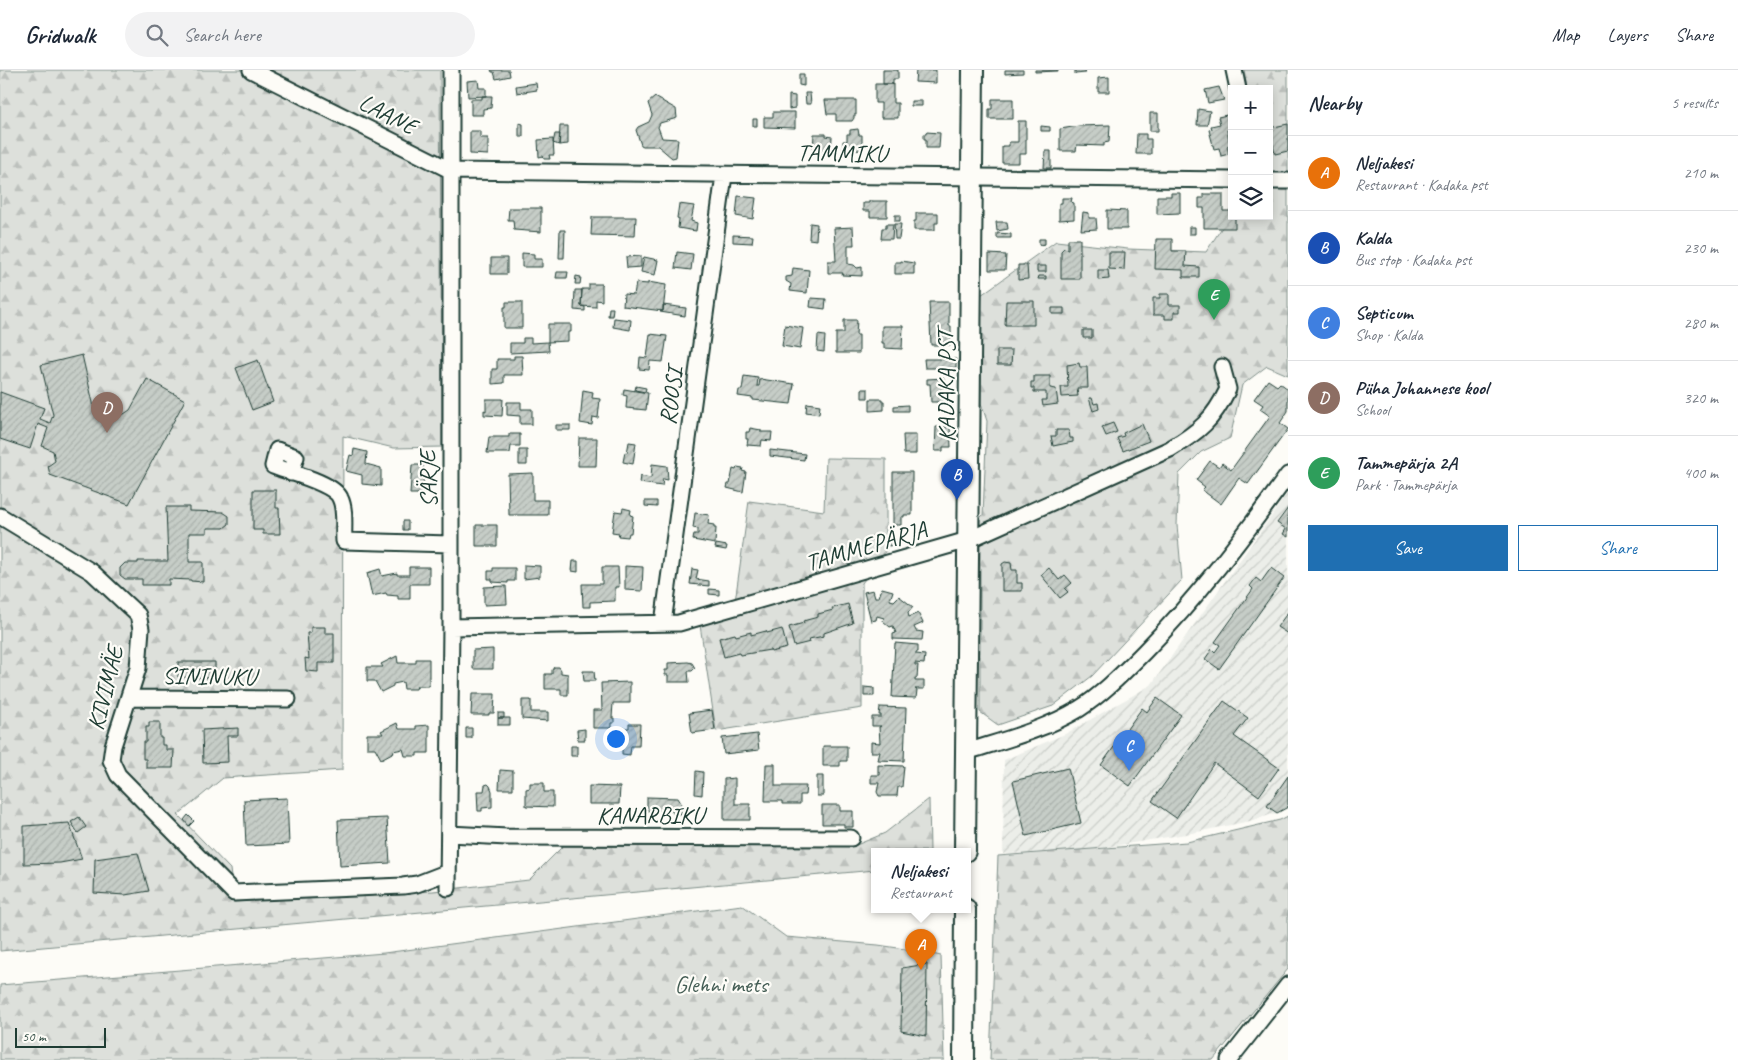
<!DOCTYPE html>
<meta charset="utf-8">
<style>
:root{--surface:#fff;--page:#f2f2f3;--text:#1f2937;--muted:#747a83;--line:#e0e1e3;--accent:#1f6fb2}
body{margin:0;font-family:Caveat,sans-serif;background:var(--page);color:var(--text)}
.controls{position:absolute;right:15px;top:15px;display:grid;overflow:hidden;border-radius:0px;box-shadow:0 2px 12px #0003}
.controls button{width:45px;height:45px;display:grid;place-items:center;padding:0;border:0;border-bottom:1px solid var(--line);background:var(--surface);color:var(--text);font:25px sans-serif}
.scale{position:absolute;left:15px;bottom:12px;width:91px;box-sizing:border-box;padding-left:5px;border:2px solid #1f3d34;border-top:0;font-size:14px;line-height:18px;white-space:nowrap;color:#1f3d34;-webkit-text-stroke:4px #fdfcf7;paint-order:stroke}
.you{position:absolute;left:615px;top:668px;width:18px;height:18px;margin:-12px;border:4px solid #fff;border-radius:50%;background:#1a73e8;box-shadow:0 0 0 8px #1a73e833}
.badge{display:grid;place-items:center;width:32px;height:32px;border-radius:50%;background:var(--accent);color:#fff;font-size:16px;font-weight:700}
.pin{position:absolute;translate:-50% -41px;filter:drop-shadow(0 1px 2px #0008)}
.pin::after{content:'';position:absolute;top:26px;width:18px;height:15px;background:inherit;clip-path:polygon(0 0,100% 0,50% 100%)}
.popup{position:absolute;left:871px;top:778px;width:100px;height:65px;box-sizing:border-box;display:grid;place-content:center;border-radius:0px;background:var(--surface);filter:drop-shadow(0 1px 4px #0005);font-size:16px;white-space:nowrap;color:var(--muted)}
.popup b{font-size:19px;color:var(--text)}
.popup::after{content:'';position:absolute;left:50%;top:100%;margin-left:-10px;border:10px solid transparent;border-top-color:var(--surface)}
.list{margin:0;padding:0;list-style:none}
h2{display:flex;justify-content:space-between;align-items:center;height:65px;margin:0;padding:0 20px;font-size:21px}
h2 small{font-size:16px;font-weight:400;color:var(--muted)}
.list li{display:grid;grid-template-columns:32px 1fr auto;gap:15px;align-items:center;box-sizing:border-box;height:75px;padding:0 20px;border-top:1px solid var(--line)}
.list b{display:block;font-size:19px;white-space:nowrap}
.list p{margin:0;font-size:16px;white-space:nowrap;color:var(--muted)}
.list em{font-size:16px;font-style:normal;color:var(--muted)}
.actions{display:flex;gap:10px;padding:15px 20px}
.actions a{flex:1;padding:11px 0;border:1px solid var(--accent);border-radius:0px;text-align:center;font-size:18px;color:var(--accent)}
.actions .main{background:var(--accent);color:#fff}
.icon{flex:none;width:28px;height:28px;fill:none;stroke:currentColor;stroke-width:2;stroke-linecap:round;stroke-linejoin:round}
.map{position:relative;flex:none;width:1288px;height:990px;overflow:hidden}
header{display:flex;align-items:center;gap:30px;box-sizing:border-box;height:70px;padding:0 25px;background:var(--surface);border-bottom:1px solid var(--line)}
header strong{font-size:24px}
nav{display:flex;gap:28px;margin-inline-start:auto;font-size:18px}
.search{width:350px;height:45px;background:var(--page);display:flex;align-items:center;gap:12px;box-sizing:border-box;padding:0 18px;border-radius:28px;color:var(--muted);font-size:19px}
main{display:flex}
aside{flex:1;background:var(--surface)}
.map>svg:first-child{display:block}
</style>
<header>
<strong>Gridwalk</strong>
<div class="search"><svg class="icon" aria-label="search" viewBox="0 0 24 24"><circle cx="10" cy="10" r="6"/><path d="M15 15l6 6"/></svg>Search here</div>
<nav><a>Map</a><a>Layers</a><a>Share</a></nav>
</header>
<main>
<div class="map">
<svg width="1288" height="990" viewBox="0 0 1288 990">
<defs>
<pattern id="industrial-furrows" width="10" height="10" patternUnits="userSpaceOnUse" patternTransform="scale(1.25)"><rect width="10" height="10" fill="#eceee9"/><path d="M-1 1l2-2M0 10L10 0M9 11l2-2" fill="none" stroke="#cacdc8"/></pattern>
<pattern id="forest-firs" width="22" height="20" patternUnits="userSpaceOnUse" patternTransform="scale(1.25)"><rect width="22" height="20" fill="#dde0db"/><path d="M5 1l3.5 6h-7zM16 11l3.5 6h-7z" fill="#bdc1bd"/></pattern>
<pattern id="building-hatch" width="6" height="6" patternUnits="userSpaceOnUse" patternTransform="scale(1.25)"><rect width="6" height="6" fill="#c6cdc7"/><path d="M-1 1l2-2M0 6l6-6M5 7l2-2" fill="none" stroke="#aab1ac"/></pattern>
</defs>
<rect width="100%" height="100%" fill="#fdfcf7"/>
<filter id="ink" filterUnits="userSpaceOnUse"><feTurbulence type="fractalNoise" baseFrequency=".02" numOctaves="2"/><feDisplacementMap in="SourceGraphic" scale="10" xChannelSelector="R" yChannelSelector="G"/><feConvolveMatrix kernelMatrix="1 2 1 2 8 2 1 2 1" color-interpolation-filters="sRGB"/></filter>
<g filter="url(#ink)">
<path fill="url(#industrial-furrows)" d="M1288,423v314l-11,6 -27,8 -58,12 -108,18 -81,3 1,-94 61,-26 86,-49z"/>
<path fill="url(#forest-firs)" stroke="#7e8e88" d="M0,0h440l2,377 -48,1 -51,-12 -1,334 -119,8 -45,37 52,54 4,33 199,-11 96,-11 34,-34h291l31,-13 44,-34 1,52h-55v19l-875,81z
M1244,0h44v305l-21,-9 -25,19 -12,53 -29,14 -22,22 -2,51 5,55 -90,96 -39,30 -55,19 -18,-13v-194l3,-3 4,-94 -6,-18v-108l75,-54 72,8 78,3 26,-40v4h37v-127h-22z
M826,388l60,1v92l-24,32v125l-146,23 -16,-106 33,-9 16,-115 75,10z
M1288,746v153l-75,91h-223l8,-204 189,-14 93,-22z
M742,835l44,32 92,8 40,6 23,5 3,104h-944v-75l384,-32z"/>
<path fill="url(#building-hatch)" stroke="#1f3d34" d="M491,0h18l1,6 -14,3 -2,-7h-2z
M883,0h15v9h-5v5h-10z
M916,0h20v13l-21,-1z
M1005,0h18v3l-18,1z
M1035,0h23v1l-23,1z
M1075,0h10l1,3 -11,1z
M799,4h5v12l-5,-1z
M1109,7v15h-11v-14z
M478,10l1,8h7v8l-18,1 -1,-16z
M536,13l1,7 -20,3 -1,-7z
M875,14h18v19h5v15h-17v-15h-6z
M1219,17l5,13 -16,3 -3,-13z
M805,23h5l1,11h-5z
M789,25l6,1v12l-6,1z
M482,26h10l-1,12 -8,1v6h-12v-16h11z
M655,27l21,12 1,9 -17,5 -2,4 4,11 16,1 -2,18 -4,1 -14,-12h-15l-2,-1 -5,-15 2,-3 11,-5 3,-7 -4,-12z
M992,29h21v20h-24v-10h3z
M825,30h31v15h-2v3l-2,3h-16v-7h-9z
M911,31h11v5h-11z
M1198,39l12,2 -3,14h-10z
M773,42h22v16l-31,-1v-10h9z
M1150,43h8v18h-8z
M1231,44l1,15 -5,1 3,15 -3,1 2,8 -8,2 -2,-8 -5,1 -5,-19 3,-1 -1,-3 9,-2 -2,-7z
M753,49h4v7h-4z
M1018,51h8v33h-7v9h-17v-17h7v-4h9z
M519,53l4,1v13h-4z
M1288,54v27l-13,3 -6,-26z
M1110,55l-1,17 -5,1v3l-27,-1 -1,6h-16v-22l19,-3z
M560,56h8v18l-9,1z
M1041,56l9,1v4h-9z
M858,59l1,6h3v15l-19,1v-10h4v-7h3v-4z
M470,61h10v7h8v17l-18,-1z
M926,62l14,1 -1,15h-13v-9h-2v-5h2z
M555,64h5l-1,11 -6,-2z
M814,64h12v2l6,1 -1,15 -18,-2z
M1137,64h9v5h5v15h-15z
M553,69l1,16h-5l1,4h-6l-1,-3 -4,1 -1,-17z
M1045,81h6v17h-7z
M1171,123h9v20l-23,1v-18h14z
M1204,124h19v17h9v5h3v12h-31v-20h-5v-10h5z
M738,126l18,2 -3,21 -17,-3z
M1062,128h10l-1,4 3,1v16l-15,1v-17h3z
M869,131h18v16h-17v-6h-7v-8h6z
M679,134l15,2 -3,15 6,2 -1,8 -18,-3 1,-9 -2,-1z
M509,138h32v24l-27,-2 -1,-10h-5z
M1107,140l20,1v18h-20z
M1083,142l6,1v5h7l1,11 -16,1z
M916,143h22v10h-3v7h-21v-9h2z
M895,145h5v6h-5z
M592,147h44l-1,19 -44,-1z
M996,152h11l1,7 -11,2z
M810,153l7,1 -1,16 -7,-1z
M886,154h7l-1,15h-11l1,-11h4z
M894,154h7l-2,15h-4z
M853,157l1,18h-6v19l6,1 3,3 5,-1v9l-20,-1 1,-2h-15v-12h8l-2,-33z
M1189,157h6v7h-6z
M560,160h5l-1,28h-5z
M997,163l14,1v4h-14z
M733,165l20,1 -1,7 -19,-1z
M1039,169h6v5l-6,1z
M1068,169h12v40h-19v-28l3,-3 4,1z
M1156,169h16v12h14l-1,15 14,1v10h-16v-7l-28,-1z
M677,182l16,2 -2,16 -16,-2z
M1109,182h16l-1,18 -15,-1z
M522,183l12,1v5h8v8h-20z
M989,184l17,1 -1,15h-16z
M641,186v11l-14,1 -1,-11z
M644,187l14,3 -3,15 -14,-3z
M491,188h16v16h-16z
M901,191l13,2v11h-19v-12h6z
M1018,195h9l1,14 -10,1z
M1037,196h9v6h-9z
M793,198l16,2 -2,23 -17,-2 1,-7 -5,-3v-4l6,-1z
M1098,200h10l1,9 -11,1z
M557,202h11l-1,6h-11z
M576,206l5,1 -1,7h-5z
M1039,206h7v3h-8z
M648,212l18,3 -3,26 -40,-5 1,-12 10,1 2,-12 12,1z
M589,214h13v17l-6,-1v7l-15,-1 1,-17h7z
M575,220h7l-1,16 4,1v4l-11,-1z
M1160,224h9v11h11v7h-6v7h-9v-4h-12v-17h7z
M811,228l15,1 -1,10 -15,-2z
M1006,231h28v24h-29z
M506,232h16v26h-18v-21h2z
M929,232h20v24h2v19h-20z
M663,235l23,3 -1,8 -25,-4 1,-1h2z
M609,238h4l-1,8h-4z
M1052,238h12v6h-12z
M614,248l17,2 -1,10 -17,-3z
M844,250h13l-1,15h3v18h-23v-20h8z
M548,254h23v8h-3v9l-20,1z
M785,255l18,3 -3,21 -18,-3z
M882,256h21l-1,23 -18,-1v-5h-2z
M1083,260h9v8h-9z
M650,264l17,2 -4,26 -13,-1 -1,9 -10,-1 1,-12 7,1z
M818,265l7,1 -1,16 -7,-1z
M523,268h8v5l17,-1 1,9 -39,2v-10h13z
M997,280h15l-1,15h-14z
M82,285l12,52 3,5 5,3 6,1 16,-2 6,-4 17,-31 38,21 -56,104 -79,-29 -2,-9 7,-5 -2,-10 -11,-5 6,-18 -10,-4 -8,25 -30,-10v-47l44,16 -4,11 10,4 3,-8 -12,-50z
M514,286h8l1,19h-19v8l-12,1v-15h5v-10h17z
M924,289h32v9h-31z
M258,290l15,42 -21,8 -16,-42z
M1079,293l1,4h7l1,21h-11l1,8 -16,1 -1,-10h7l-1,-22z
M744,306l14,2 -1,8h2l1,-7 34,5 -3,20 -38,-4v-2l-15,-2 1,-6h3z
M1034,306h16v12l6,1 2,15 -15,2 -1,-6h4v-8h-12v-4h-3v-6h3z
M944,308v24h-13l-1,-18h-3v-5z
M1268,310l9,6 3,-3 8,6v22l-8,12 8,6 -40,55 -9,-6 -18,26 -19,-14 3,-3 -9,-7 14,-19 9,6 3,-4 9,7 39,-54 -10,-7 3,-4 -9,-6z
M636,316l10,2 -1,4 -10,-2z
M624,319l24,4 -2,17 -20,-2 1,-12 -4,-1z
M862,319h6v9h-6z
M583,320l10,2 -1,6 8,1 -2,19 -5,-1 -1,8 -12,-2z
M1089,328h3l2,6 4,-1 1,6 -6,2z
M486,329h17l-1,17 -18,-1v-5l2,1z
M870,329h12v2h2v9l-14,1z
M507,332h14v7h11v15h-12v-8l-13,-1z
M807,333l13,2 -1,9 -13,-2z
M908,335v6h-14v-5z
M1113,353l4,9 -11,4 -4,-9z
M1142,354l7,17 -26,10 -6,-13 7,-2 -1,-3z
M556,355h14v5h-14z
M936,357h14l1,20h-8v4h-8z
M750,358l11,2v2h11l-1,9 -9,-1 -1,6 -14,-1 1,-6h-2v-7h3z
M1056,360h13l1,8h3v4l-20,4 -2,-10h5z
M509,364h11v12h-9l-1,7h-23l2,-16h20z
M903,365h13v19h-12z
M579,368h18l-1,28h-18z
M629,372l7,1 -3,21 -10,-2 2,-10 2,1z
M354,379l13,3 -1,12 15,4v18l-19,-2v-9l-16,-4 4,-16 3,1z
M519,380h8v15h-8z
M770,380l35,4 -1,6 -34,-4z
M652,394l15,2 1,14 -5,-1 -1,7 -23,-3 1,-7 11,2z
M412,395h11l1,29h-14z
M737,397l6,1 -1,3 4,1 -3,20 -16,-4 1,-4h2l3,-15 3,1z
M893,402h19v43h-8v2h-3v8h-8z
M533,403v27h15v15h-39l-1,-41z
M253,420h23v18h3l1,26h-17v-4h-10z
M645,431h12v6l-12,-1z
M166,437h23v4l34,1 6,4v8l-5,4h-17v5h-18v29h14v20l-12,-1v-1l-22,-1v6h-27v-6h-17l-5,-4v-7l5,-5h13v-2h30z
M623,438l8,2 -1,5 3,1 -2,17h-2l-1,4 -10,-1 1,-3 -7,-1 3,-21 7,1z
M1288,438v29l-5,-3 3,-5 -9,-6z
M695,443l14,2 -1,9 6,1v3h2l-1,16 -22,-4 1,-6h4v-5l-5,-1z
M403,451h5v9h-5z
M476,455h21v21h-21z
M900,470v4l-12,2v-5z
M716,474l11,2 -1,4 -11,-2z
M573,491h5v11l-6,-1z
M1005,492l6,1 1,7h5v13h5v8h-20v-27z
M524,495l16,1v11l-16,2z
M625,496l18,1 -1,24 -17,-1z
M409,497h20v17h-19v15h-12v-3l-11,-1 -1,-2 -14,3 -5,-23 13,-4 2,7 15,-3v2h12z
M602,497h16l1,20h-4v14l-25,1v5h-7l-1,-23h20z
M493,498h22v13h-7v2l-16,-1v-3h-4v-8h5z
M1049,498l10,12 6,-5 7,8 -7,6 3,3 -8,6 -19,-23z
M1271,498l13,10 -65,91 -14,-10 7,-10 3,3 5,-7 -5,-3 38,-53 -3,-3 6,-8 5,4z
M692,499l6,1 -2,9 13,2v5l-19,-2z
M506,516l1,18 -23,1v-18z
M882,518l11,3 -3,9 4,1 5,-5 14,11 -5,6 1,4 9,-4 5,10 -9,4 2,4 7,1 -1,8 -29,-1v-5l3,-1 -3,-7 -3,1 -7,-6 1,-3 -7,-2 -1,4 -5,1 -7,-29 9,-2 2,7h4z
M709,519l10,1v5l-10,-1z
M848,534l5,19 -29,10v3l-15,3 1,3 -16,4 -5,-19 15,-4 -1,-2 15,-4v-3l15,-4 -1,-2z
M1288,542v22l-11,-7z
M311,557h14v6h9v30h-16v9l-12,-1 -1,-13 4,1 -2,-26h4z
M782,559l5,19 -16,4 -1,-2 -30,5 -1,-2 -15,4 -5,-19 16,-4 1,2 15,-4v3l15,-4 1,2z
M895,573l23,2v7h-2v2l9,1 -1,9 -9,-1v2h3l-1,13h-2v3h9v8h-9l2,1 -1,8 -24,-1z
M493,579v20h-20v-19z
M397,586l1,7h18v-4h13v27h-12l-1,3h-12l-1,-7 -10,2v2l-12,6 -6,-11h-8v-14h16l-2,-3z
M178,592h37v16l-37,-1z
M688,592l4,1 3,5 -3,3h-4l1,11h-21v-7h-3v-5h3v-7z
M554,597h5l2,3v3l7,1v21h-7v-6h-16v-15h7v-4z
M583,601h11l1,10h-11z
M630,612v21h-17l-1,15h2v5h-3v5h-18v-18h9l-1,-27z
M864,617l10,1v8h-10z
M472,624h23l-1,19h-5v2h-18z
M1157,628l24,17 -51,71 -29,-21 41,-57 5,4z
M522,630h9v12h17v9l-26,-2z
M1224,631l24,17 -14,18 45,32 -20,28 -45,-33 -38,55 -24,-17z
M880,637l26,1 -2,53 -26,-1 2,-8h-9v-10l9,1 -1,-16 2,-1h-9v-9h9v-2h-2z
M712,640l3,20 -23,3 -3,-20z
M498,643h6v5h-6z
M498,648h12v7h-12z
M149,652h11v16h2v7h4v5h8l-1,18h-27v-9h-3v-17h3v-15h3z
M397,653l2,6h17v-3l13,-1v28h-12v3h-12l-2,-7 -10,2 1,1 -13,7 -6,-11h-8v-14h16l-2,-3z
M629,654h11l-1,22h-8l-1,9 -8,-1v-26h7z
M238,658v8h-11l1,26 -25,1 -1,-33z
M466,658h6v10h-6z
M585,659v11h-7l-1,-10z
M757,664l2,16 -35,4 -2,-16z
M571,676h6v10h-6z
M823,676h24v15h-7v5h-17z
M766,694h9v22h31l-1,9h-5v9h-18v-3h-17z
M878,695l26,1 -2,21h-4l-1,9h-18l-2,-4 2,-9h-8v-8h9v-2h-2z
M1068,698l13,55 -55,13 -13,-55z
M500,700l13,1v18h-14z
M696,701l7,1 -1,23 -7,-1z
M817,706h6v20h-6z
M1288,706v31l-11,6 -10,-7z
M735,708v26h15v16h-26v-41z
M530,713h14v9h9v15l-27,-1v-17l4,-1z
M488,714l2,2 2,5v16l-10,1v3h-4l-1,-20h7l1,-6z
M589,716l31,1 -1,17h-30z
M647,727l31,1 3,5v11h-8v-3h-26z
M287,728l2,46 -43,2 -2,-46z
M822,735h18v6h13v16h-9v-3h-22z
M188,745l6,6 -5,5 -5,-6z
M79,747l7,10 -8,6 -7,-11z
M387,748l3,45 -50,3 -2,-46z
M69,753l13,36 -22,4 -36,1v-38z
M138,783l11,38 -24,4 -31,-2 1,-34z
M927,894l-1,72 -25,-5 1,-63z"/>
<g fill="none" stroke-linecap="round" stroke-linejoin="round">
<defs>
<path id="minor" d="M251,0l201,101 780,9
M1234,0l4,19
M1269,111h19
M291,403l5,-16 -19,-7 -4,16c15,6 61,17 67,32 6,12 3,30 4,43l106,3
M0,446l92,56 46,43 3,14 -3,39 -25,78 -2,14 7,15 116,118 169,-7 14,-2 31,-12
M663,553l61,-448
M451,557l228,-4 289,-83 202,-91c30,-18 43,-29 58,-60l-6,-22
M130,628l158,1
M966,682c38,-12 78,-22 113,-43 24,-15 45,-37 65,-57 54,-55 99,-115 144,-177
M449,764l58,3 344,1
M448,818l3,-262v-556
M1229,990l59,-75"/>
<path id="secondary" d="M965,781l8,-781
M964,990l1,-151"/>
</defs>
<use href="#minor" stroke="#1f3d34" stroke-width="19"/>
<use href="#secondary" stroke="#1f3d34" stroke-width="24"/>
<use href="#minor" stroke="#fdfcf7" stroke-width="15"/>
<use href="#secondary" stroke="#fdfcf7" stroke-width="20"/>
</g>
</g>
<g text-anchor="middle" dominant-baseline="central" stroke-width="4.5" stroke-linejoin="round" paint-order="stroke">
<g font-size="24" fill="#1f3d34" stroke="#fdfcf7">
<text transform="translate(388 44) rotate(27)">LAANE</text>
<text transform="translate(842 83) rotate(1)">TAMMIKU</text>
<text transform="translate(946 316) rotate(-90)">KADAKA PST</text>
<text transform="translate(671 326) rotate(-82)">ROOSI</text>
<text transform="translate(428 409) rotate(-90)">SÄRJE</text>
<text transform="translate(866 476) rotate(-16)">TAMMEPÄRJA</text>
<text transform="translate(209 606) rotate(1)">SININUKU</text>
<text transform="translate(105 618) rotate(-76)">KIVIMÄE</text>
<text x="650" y="745">KANARBIKU</text>
</g>
<g font-size="24" fill="#455e55" stroke="#fdfcf7">
<text x="721" y="914">Glehni mets</text>
</g>
</g>
</svg>
<div class="controls">
<button>+</button>
<button>−</button>
<button><svg class="icon" aria-label="layers" viewBox="0 0 24 24"><path d="M12 4l9 5-9 5-9-5zM3 14l9 5 9-5"/></svg></button>
</div>
<div class="scale">50 m</div>
<div class="you"></div>
<div class="pin badge" style="left:921px;top:900px;background:#e8710a">A</div>
<div class="popup"><b>Neljakesi</b>Restaurant</div>
<div class="pin badge" style="left:957px;top:430px;background:#1a4fb4">B</div>
<div class="pin badge" style="left:1129px;top:701px;background:#3f7fe0">C</div>
<div class="pin badge" style="left:107px;top:363px;background:#8d6e63">D</div>
<div class="pin badge" style="left:1214px;top:250px;background:#2e9e5b">E</div>
</div>
<aside>
<h2>Nearby<small>5 results</small></h2>
<ul class="list">
<li><span class="badge" style="background:#e8710a">A</span><div><b>Neljakesi</b><p>Restaurant · Kadaka pst</p></div><em>210 m</em></li>
<li><span class="badge" style="background:#1a4fb4">B</span><div><b>Kalda</b><p>Bus stop · Kadaka pst</p></div><em>230 m</em></li>
<li><span class="badge" style="background:#3f7fe0">C</span><div><b>Septicum</b><p>Shop · Kalda</p></div><em>280 m</em></li>
<li><span class="badge" style="background:#8d6e63">D</span><div><b>Püha Johannese kool</b><p>School</p></div><em>320 m</em></li>
<li><span class="badge" style="background:#2e9e5b">E</span><div><b>Tammepärja 2A</b><p>Park · Tammepärja</p></div><em>400 m</em></li>
</ul>
<div class="actions"><a class="main">Save</a><a>Share</a></div>
</aside>
</main>
